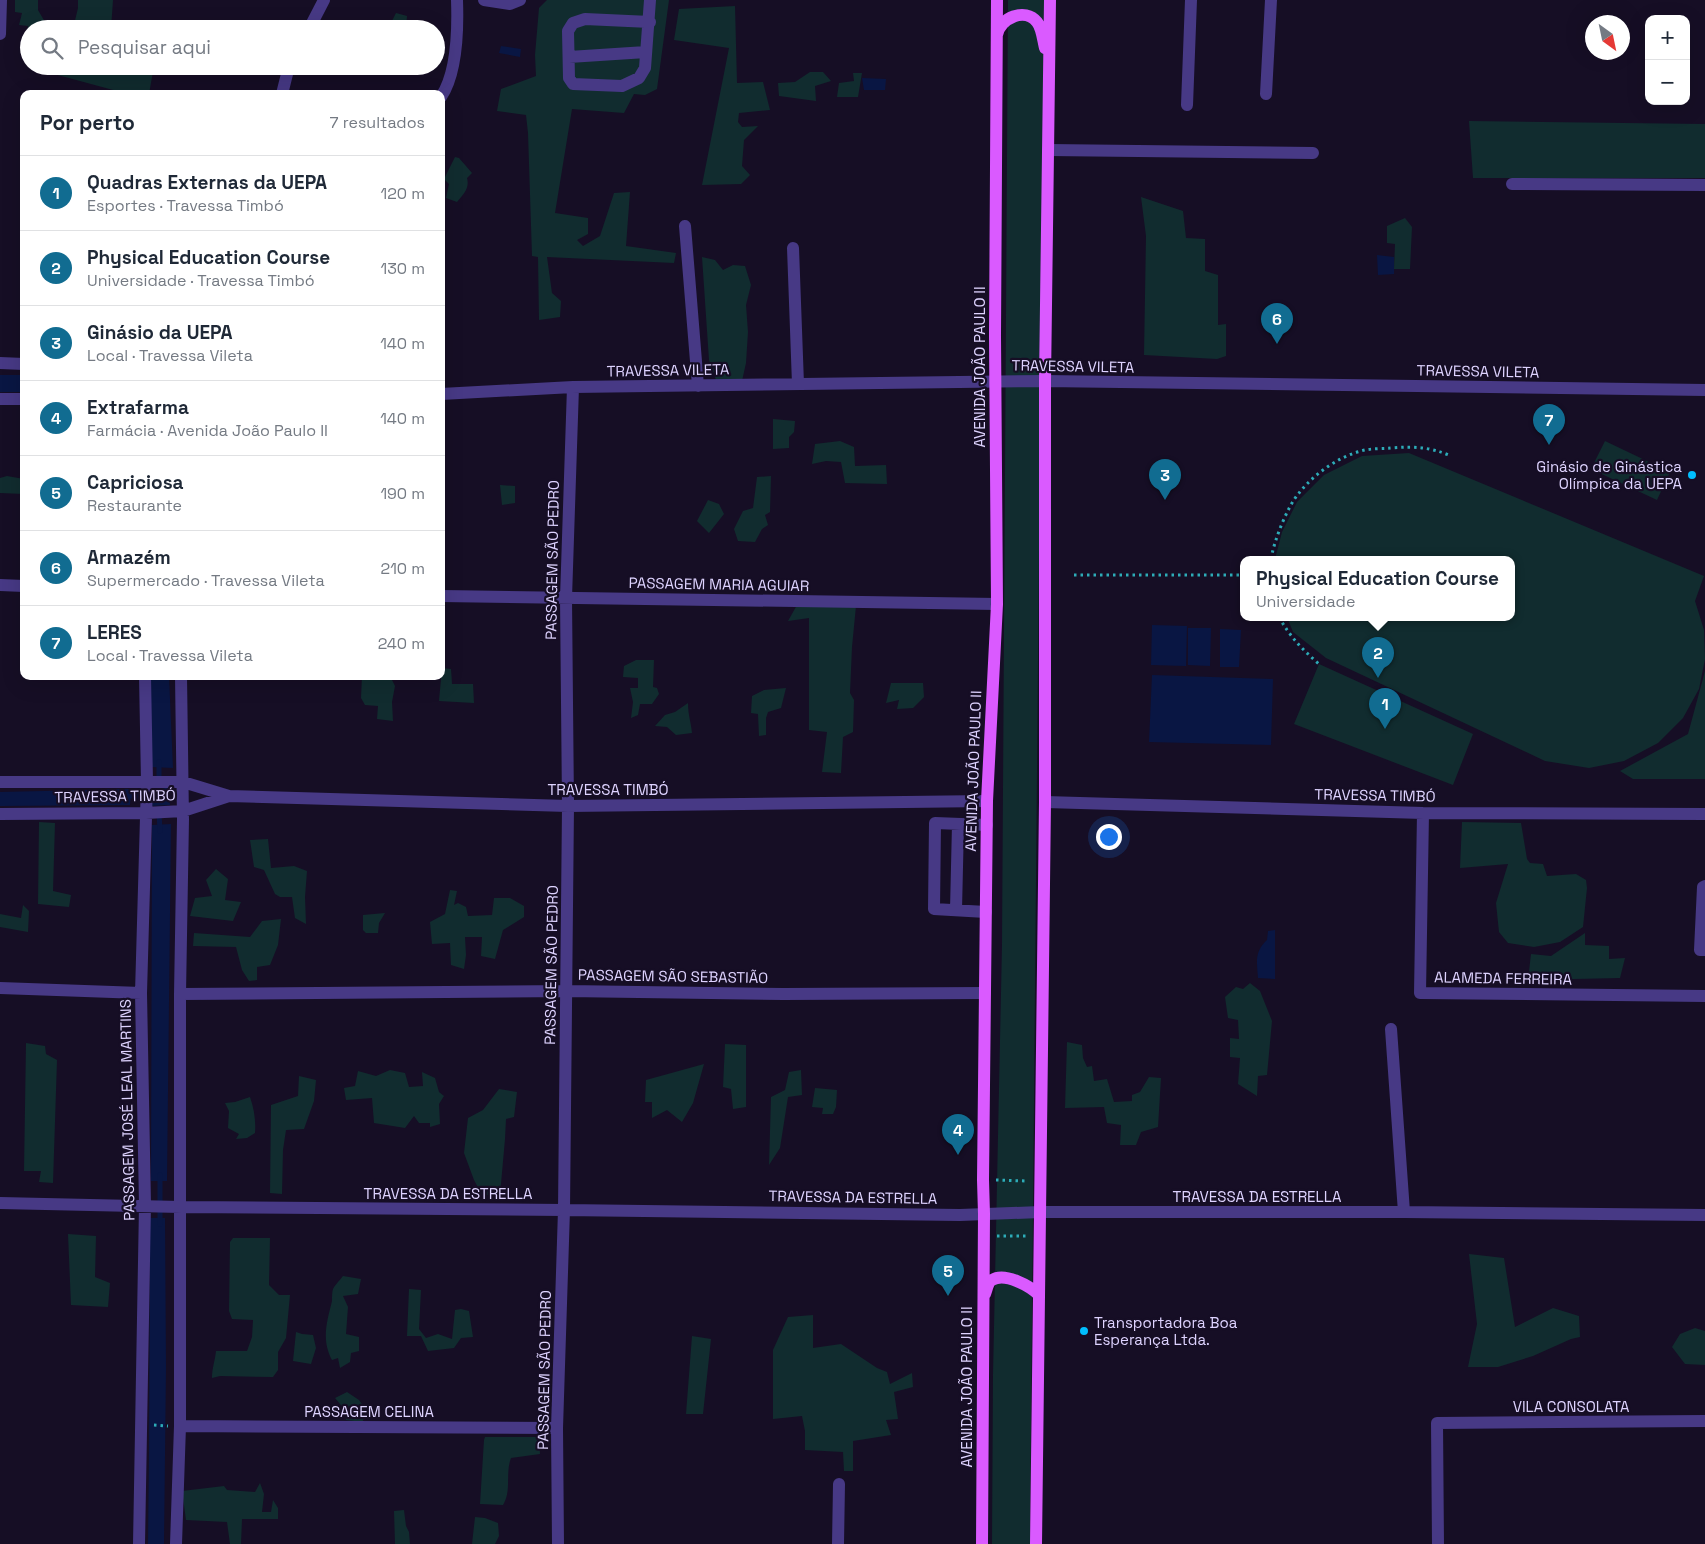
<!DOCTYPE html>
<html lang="pt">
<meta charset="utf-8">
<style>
:root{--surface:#fff;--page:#f6f6f7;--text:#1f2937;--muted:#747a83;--line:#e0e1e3;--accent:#116c91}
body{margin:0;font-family:"Space Grotesk",sans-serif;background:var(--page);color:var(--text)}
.controls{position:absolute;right:15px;top:15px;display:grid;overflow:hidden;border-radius:10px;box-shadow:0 5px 20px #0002}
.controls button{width:45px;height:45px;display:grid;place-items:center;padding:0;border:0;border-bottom:1px solid var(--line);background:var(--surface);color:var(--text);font:25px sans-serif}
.compass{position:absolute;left:1585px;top:15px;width:45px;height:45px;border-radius:50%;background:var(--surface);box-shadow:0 5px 20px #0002;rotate:147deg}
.you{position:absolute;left:1108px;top:836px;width:18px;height:18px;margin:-12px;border:4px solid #fff;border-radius:50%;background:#1a73e8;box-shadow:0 0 0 8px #1a73e833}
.badge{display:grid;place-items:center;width:32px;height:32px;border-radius:50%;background:var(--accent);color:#fff;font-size:16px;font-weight:700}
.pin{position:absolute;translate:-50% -41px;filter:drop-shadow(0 1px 2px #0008)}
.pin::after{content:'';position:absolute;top:26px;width:18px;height:15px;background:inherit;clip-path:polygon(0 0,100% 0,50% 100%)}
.popup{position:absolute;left:1240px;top:556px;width:275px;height:65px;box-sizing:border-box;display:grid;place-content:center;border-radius:10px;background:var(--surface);filter:drop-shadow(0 1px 4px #0005);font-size:16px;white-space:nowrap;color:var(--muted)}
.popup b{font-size:19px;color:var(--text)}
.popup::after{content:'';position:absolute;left:50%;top:100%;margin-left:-10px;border:10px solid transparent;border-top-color:var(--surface)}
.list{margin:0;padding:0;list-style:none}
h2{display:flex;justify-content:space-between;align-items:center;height:65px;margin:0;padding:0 20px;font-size:21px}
h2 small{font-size:16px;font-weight:400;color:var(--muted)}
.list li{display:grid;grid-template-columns:32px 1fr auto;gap:15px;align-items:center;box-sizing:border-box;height:75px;padding:0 20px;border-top:1px solid var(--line)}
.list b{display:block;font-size:19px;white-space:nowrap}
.list p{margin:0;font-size:16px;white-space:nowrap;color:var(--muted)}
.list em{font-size:16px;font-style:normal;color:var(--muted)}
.icon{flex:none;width:28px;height:28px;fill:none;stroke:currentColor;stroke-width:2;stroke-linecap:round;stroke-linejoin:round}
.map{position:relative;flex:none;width:1705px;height:1544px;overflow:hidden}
.search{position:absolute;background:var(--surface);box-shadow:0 5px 20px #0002;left:20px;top:20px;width:425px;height:55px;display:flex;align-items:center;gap:12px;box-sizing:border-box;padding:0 18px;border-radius:28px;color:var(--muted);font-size:19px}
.panel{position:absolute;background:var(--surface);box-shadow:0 5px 20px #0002;left:20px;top:90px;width:425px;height:590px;border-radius:10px}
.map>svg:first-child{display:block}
</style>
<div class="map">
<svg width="1705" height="1544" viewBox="0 0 1705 1544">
<rect width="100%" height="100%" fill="#160e25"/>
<path fill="#112c2f" d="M15,0h23v10l7,12 -1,7h-15v31l-4,-1 3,-33 -9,-1 3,-12 -7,-1z
M78,0h35l-2,29h-38l5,-21z
M547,0h122l-12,89 -12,6 -11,-1 -10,19 -52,-4 -17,104 33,5v16l-11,6 6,6 17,-10 14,-43 16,-1 -4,54 50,7 -2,10 -127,-6 5,36 9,8 -1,16 -21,3 -1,-63 -6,-1 -4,-123 -2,-18 -29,-4 4,-22 35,-13 -1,-21 4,-47z
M1008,0h36l-14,1544h-38l1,-169 9,-430z
M735,6l2,77 26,-1 7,28 -31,3 -1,9 4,5 16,-1 -14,14 -2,26 8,9 -9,9 -39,1 27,-137 -55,-8 5,-31z
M396,13l11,3 -1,13h-24l3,-5 7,-3z
M55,66h57l1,5 22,3 2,-8h17l-5,28h-21l-74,-20z
M810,72h13l8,9 -16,5 1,15 -37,-5 -1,-13 17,-1z
M853,73h9l-4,24h-21l2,-14 15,-2z
M1469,121l236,3v54h-232z
M455,157l4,1 13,15 -5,5c3,10 -4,17 -10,24l-11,-4 3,-14 -5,-5z
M1141,197l42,14 3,27 19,1v32l13,4v50l8,-1v32l-9,3 -73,-4 2,-119z
M1405,218l7,9 -2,42h-16l1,-25 -8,-1v-17z
M702,257l13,3 8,10 10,-5 12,1 6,19 -5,20 2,27 -2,31 -4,18 -26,-1 -7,-20z
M773,419l22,2 -1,11 -5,5v11l-16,1z
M840,441l14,6 1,19 31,-1 1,19 -42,-1 -4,-21 -15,-1 -14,3 3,-20z
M1605,441l65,31 -13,28 -66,-31z
M1409,453l295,123 -9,25 9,29 1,29 -6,30 -16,29 -25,25 -34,18 -35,7 -44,-7 -219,-103 -33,-26 -6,-15h225v-58h-237l7,-27 15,-30 27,-27 38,-19z
M7,476l17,3v15l-24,-1v-15z
M771,476l-1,36 -5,3 3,10 -6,4 -7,13 -17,-1 -4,-12 9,-18 10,-3 4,-31z
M500,485l15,1v17l-13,2z
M708,500l11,4 5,10 -15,19 -12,-12z
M797,605l59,1 -4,41 -2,46 4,7 -1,32 -10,5 -2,36 -19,-1 5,-40 -18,-2v-112l-21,3z
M636,660h18l-1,27 4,1 2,6 -7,10h-12l-2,11 -7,3 2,-16 -3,-14h8v-10l-15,-1 1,-11z
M1319,664l154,70 -20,51 -159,-61z
M442,668l9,1 1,15h21l1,19 -35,-2z
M1705,671v108h-72l-13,-8 68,-37z
M362,676l29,2 4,8 -3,16 1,19 -16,-2 1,-13 -13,-1 -4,-7z
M891,683h32l1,14 -11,11 -16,1 2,-9 -13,3z
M786,688l-5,20 -13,4 -2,6v17l-7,1 -1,-22 -7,-1 1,-17 12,-6z
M688,703c0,12 3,19 4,30l-16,2 -9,-8 -12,-1 10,-11 10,-3z
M39,822l16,1 -2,68 18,4 -2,12 -31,-3z
M1462,822l59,1 6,36 3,4 13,1 4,12 29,-2 10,6 1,8 -4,39 -23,15 -26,5 -26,-4 -9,-11 -3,-29 12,-39 -48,4z
M268,839l3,29 23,-2 13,5 -2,26 1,27 -11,-6 -3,-21h-12l-5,-3 -11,-24 -10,-3 -4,-27z
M216,869l12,10 -3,21 16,2 -8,19 -43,-5 5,-18 17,-2 -6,-16z
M450,890l7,1 -3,14 4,-2 8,4 2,9 24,-1 2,-17h16l14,8v11l-21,13 -8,29 -14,-3 1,-19h-17l1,18 -2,14 -13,-4 -1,-22 -18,1 -2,-22 15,-8z
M23,905l6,6 -1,21 -28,-5v-13l21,4z
M385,913l-6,10 -1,10h-12l-3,-3v-15z
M281,919l-3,26 -8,20 -13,2v13l-8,1 -7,-11 -6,-23 -43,-1 1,-13 56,4 12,-16z
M1585,933v12l24,1v13l16,-1 -5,20 -92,2 3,-26 20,2z
M1250,983l10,8 12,30 -5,54 -9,1 -1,20 -19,-12 2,-26 -10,-1v-19l9,1 -1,-19 -10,-2 -3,-21 11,-10 7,2z
M1067,1042l15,3 1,13 4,9 5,-1 2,15 13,-2 7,23 18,-1v-6l8,-3 9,-15 12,1 -3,49 -17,5 -5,13h-16l1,-20 -14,-2 -3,-16 -39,1z
M26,1043l19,3 1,8 11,6 -4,123 -14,-1 2,-11h-17z
M725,1044l21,1v62l-13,2 -2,-20 -8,-2z
M704,1064l-11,39 -11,19 -15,-12 -15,8v-16h-7l1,-22z
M390,1070l15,3 4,14 14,-1 -1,-14 13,6 4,14 5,4 -5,8 1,20 -10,3v-4h-11l-5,-7 -9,12 -31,-5 -2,-25 -26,2 -2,-12 11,-2 3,-15 18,5z
M801,1070l1,25 -14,2 -8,51 -11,17 2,-68 14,-7 4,-18z
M299,1076l17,4 -2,21 -10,28 -18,1 -3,20 -1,44 -12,-1 1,-88 27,-9z
M815,1088l22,2 -1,17 -3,7h-11l1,-6 -11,-1z
M499,1089l18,3 -3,25 -8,2 -1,20 -5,56h-18l-8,-15 -10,-27 4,-35 15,-8z
M250,1097c4,12 6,23 5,36l-8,5 -11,1 3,-5 -11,-6 1,-17 -4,-8 10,-1z
M68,1234l28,2 -1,41 15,6 -2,24 -37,-2z
M233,1238h37l-1,47 10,10h11l-4,43 -8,14v18l-5,7 -53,-1 -8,2c0,-10 3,-17 4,-27h31l5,-14 1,-17 -21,-1 -3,-8 1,-69z
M1469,1254l35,4 11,69 38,-19 26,8 1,21 -9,2 -38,17 -35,11h-30l9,-43z
M343,1276l18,3 -3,15 -15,2 5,11 -2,27 13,3v14l-8,2 -1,9 -10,6 -2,-10 -6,2c-11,-21 -5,-38 0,-59 0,-4 0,-9 1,-12 2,-4 7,-9 10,-13z
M409,1289l12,1 -2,39 7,9 12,-4 14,5 3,-29 6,-1 8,2 4,26 -12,1 -7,10 -26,3 -7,-15h-14z
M813,1315v33l28,-4 36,24 10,4 3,12 22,-11 1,14 -19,5 4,27 -12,1 5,15 -38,6v30h-9l-1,-19 -38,-2v-19l-3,-15 -29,3v-69l15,-33z
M1695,1328l10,3v34l-20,-1 -13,-17 8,-13z
M296,1332l6,2 11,1 3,13 -5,16 -18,-3z
M692,1336l19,3 -8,75h-17z
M347,1392l12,8 9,12 -6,10 -16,-2 -1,-10 -10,-12z
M485,1437h54l1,17 -29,4c-6,16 1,33 -8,47l-23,-1 4,-64z
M260,1483l4,11 -2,18h9l2,-12 5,8v11h-36l-1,25h-11l-3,-22 -41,-2 -4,-29 42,-5 3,4 28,2z
M404,1510l2,16 3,6 1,12h-15l-1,-33z
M475,1517l10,1 13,5 1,13 -4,8h-23z"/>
<path fill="#091643" d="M501,46l20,3 -1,8 -21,-4z
M862,78l24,1 -1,11h-21z
M1377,255l17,2v17l-16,1z
M0,375h24v17h-24z
M1152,625l35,1 -1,40 -35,-1z
M1188,628h23l-1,38 -22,-1z
M1220,629l21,1 -2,37h-19z
M1152,675l121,4 -2,66 -122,-3z
M151,676h18l4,92 -22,-1z
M169,783l1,22 -20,1 1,-22z
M131,789l-1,16 -130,1v-14z
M171,824l-4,357h-16l1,-356z
M1275,930v49l-17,-1c-1,-16 -4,-26 9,-38l1,-9z
M150,1218h15l1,149 -2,177h-16l1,-92z"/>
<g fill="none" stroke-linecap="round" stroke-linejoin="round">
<path stroke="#091643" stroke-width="5" d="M159,781v-19
M124,796h22
M159,812l1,19
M160,1175v49"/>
<path stroke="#2dacb8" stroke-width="3" stroke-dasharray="2.5 4" stroke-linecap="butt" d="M1271,559c3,-18 16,-52 28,-66 15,-19 39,-36 62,-42 10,-3 21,-2 30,-3 23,-2 39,-1 60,8
M1074,575h170
M1279,617c11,20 24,33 40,47
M996,1180l31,1
M997,1236h29
M154,1425l14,1"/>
<path stroke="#473985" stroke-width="12" d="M484,0l26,4 10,-4
M650,22l-65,-3 -12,4 -5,8 1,47 4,6 49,2 17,-8 6,-10 5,-68
M309,29l15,-29
M0,34l1,-34
M569,57l77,-5
M282,94l7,-28
M1266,94l5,-94
M441,97c16,-24 17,-69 16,-97
M1187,105l4,-105
M1048,150l265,3
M1512,184l193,1
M685,226l13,160
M793,248l5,136
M0,363l24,1
M441,394l132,-7 472,-6 660,9
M0,399h24
M0,585l24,1
M441,596l556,8
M0,782h183l46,14 339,10 419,-5
M1045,802l378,11 282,1
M1423,813l-3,180 285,3
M0,814l146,-1 37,-2 46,-15
M1705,886l-2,1 -3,63h5
M956,910l2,-86
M986,912l-52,-3 1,-86 52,2
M0,988l141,5
M180,994l387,-3 216,3 202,-1
M1391,1029l13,183
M0,1203l181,4 383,3 396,5 80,-3h364l301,3
M180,1426l377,2
M139,1544l6,-339 -4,-212 6,-211 -2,-106
M176,1544l4,-118v-432l3,-175 -2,-143
M558,1544l-1,-116 7,-218 4,-404 -2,-208 7,-211
M838,1544l1,-60
M1438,1544l-1,-121 268,-2"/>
<path stroke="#da5aff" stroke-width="12" d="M997,35c3,-17 28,-28 40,-13 5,6 6,18 8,26
M985,1294c2,-5 3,-12 7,-14 13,-8 38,6 47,15
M982,1544l2,-330 -1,-34 4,-379 10,-197 -2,-268 2,-336
M1036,1544l9,-742v-421l5,-381"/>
</g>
<g fill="#00befe" stroke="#160e25" stroke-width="2">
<circle cx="1692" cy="475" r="5"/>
<circle cx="1084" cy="1331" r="5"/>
</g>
<g text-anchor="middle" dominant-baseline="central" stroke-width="4.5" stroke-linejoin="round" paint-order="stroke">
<g font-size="15" fill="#ded3ff" stroke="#160e25">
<text transform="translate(1073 366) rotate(1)">TRAVESSA VILETA</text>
<text transform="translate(979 367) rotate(-90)">AVENIDA JOÃO PAULO II</text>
<text transform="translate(668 370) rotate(-1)">TRAVESSA VILETA</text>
<text transform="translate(1478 371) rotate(1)">TRAVESSA VILETA</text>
<text transform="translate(552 560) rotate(-89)">PASSAGEM SÃO PEDRO</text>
<text transform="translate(719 584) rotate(1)">PASSAGEM MARIA AGUIAR</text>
<text transform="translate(973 771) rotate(-88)">AVENIDA JOÃO PAULO II</text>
<text x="608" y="789">TRAVESSA TIMBÓ</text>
<text transform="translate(1375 795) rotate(1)">TRAVESSA TIMBÓ</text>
<text transform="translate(115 796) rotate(-1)">TRAVESSA TIMBÓ</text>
<text transform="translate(551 965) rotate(-89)">PASSAGEM SÃO PEDRO</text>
<text transform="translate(673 976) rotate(1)">PASSAGEM SÃO SEBASTIÃO</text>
<text transform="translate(1503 978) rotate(1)">ALAMEDA FERREIRA</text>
<text transform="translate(127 1110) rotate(-91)">PASSAGEM JOSÉ LEAL MARTINS</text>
<text x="448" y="1193">TRAVESSA DA ESTRELLA</text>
<text x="1257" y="1196">TRAVESSA DA ESTRELLA</text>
<text transform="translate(853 1197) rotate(1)">TRAVESSA DA ESTRELLA</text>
<text transform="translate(544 1370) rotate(-89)">PASSAGEM SÃO PEDRO</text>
<text transform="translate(966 1387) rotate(-90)">AVENIDA JOÃO PAULO II</text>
<text x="1571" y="1406">VILA CONSOLATA</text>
<text x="369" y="1411">PASSAGEM CELINA</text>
</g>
<g font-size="15" fill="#ded3ff" stroke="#160e25" text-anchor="end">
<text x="1682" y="466">Ginásio de Ginástica<tspan x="1682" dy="17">Olímpica da UEPA</tspan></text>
<text x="1094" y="1322" text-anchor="start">Transportadora Boa<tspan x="1094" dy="17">Esperança Ltda.</tspan></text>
</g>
</g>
</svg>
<div class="controls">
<button>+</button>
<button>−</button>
</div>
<svg class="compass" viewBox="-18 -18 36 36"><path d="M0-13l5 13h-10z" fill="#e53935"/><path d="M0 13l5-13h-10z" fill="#747a83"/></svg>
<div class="you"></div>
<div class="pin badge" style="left:1385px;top:729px">1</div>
<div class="pin badge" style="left:1378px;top:678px">2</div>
<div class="popup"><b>Physical Education Course</b>Universidade</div>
<div class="pin badge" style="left:1165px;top:500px">3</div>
<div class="pin badge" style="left:958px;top:1155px">4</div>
<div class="pin badge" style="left:948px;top:1296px">5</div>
<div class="pin badge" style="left:1277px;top:344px">6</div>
<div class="pin badge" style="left:1549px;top:445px">7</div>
<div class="search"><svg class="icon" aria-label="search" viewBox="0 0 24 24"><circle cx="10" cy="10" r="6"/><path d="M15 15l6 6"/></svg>Pesquisar aqui</div>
<section class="panel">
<h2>Por perto<small>7 resultados</small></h2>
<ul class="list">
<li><span class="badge">1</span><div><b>Quadras Externas da UEPA</b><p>Esportes · Travessa Timbó</p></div><em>120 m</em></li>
<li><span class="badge">2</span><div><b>Physical Education Course</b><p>Universidade · Travessa Timbó</p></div><em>130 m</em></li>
<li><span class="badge">3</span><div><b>Ginásio da UEPA</b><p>Local · Travessa Vileta</p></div><em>140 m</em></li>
<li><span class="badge">4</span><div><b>Extrafarma</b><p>Farmácia · Avenida João Paulo II</p></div><em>140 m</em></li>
<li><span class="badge">5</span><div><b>Capriciosa</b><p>Restaurante</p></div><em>190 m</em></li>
<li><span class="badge">6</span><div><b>Armazém</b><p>Supermercado · Travessa Vileta</p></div><em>210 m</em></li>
<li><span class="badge">7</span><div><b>LERES</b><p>Local · Travessa Vileta</p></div><em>240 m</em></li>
</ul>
</section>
</div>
